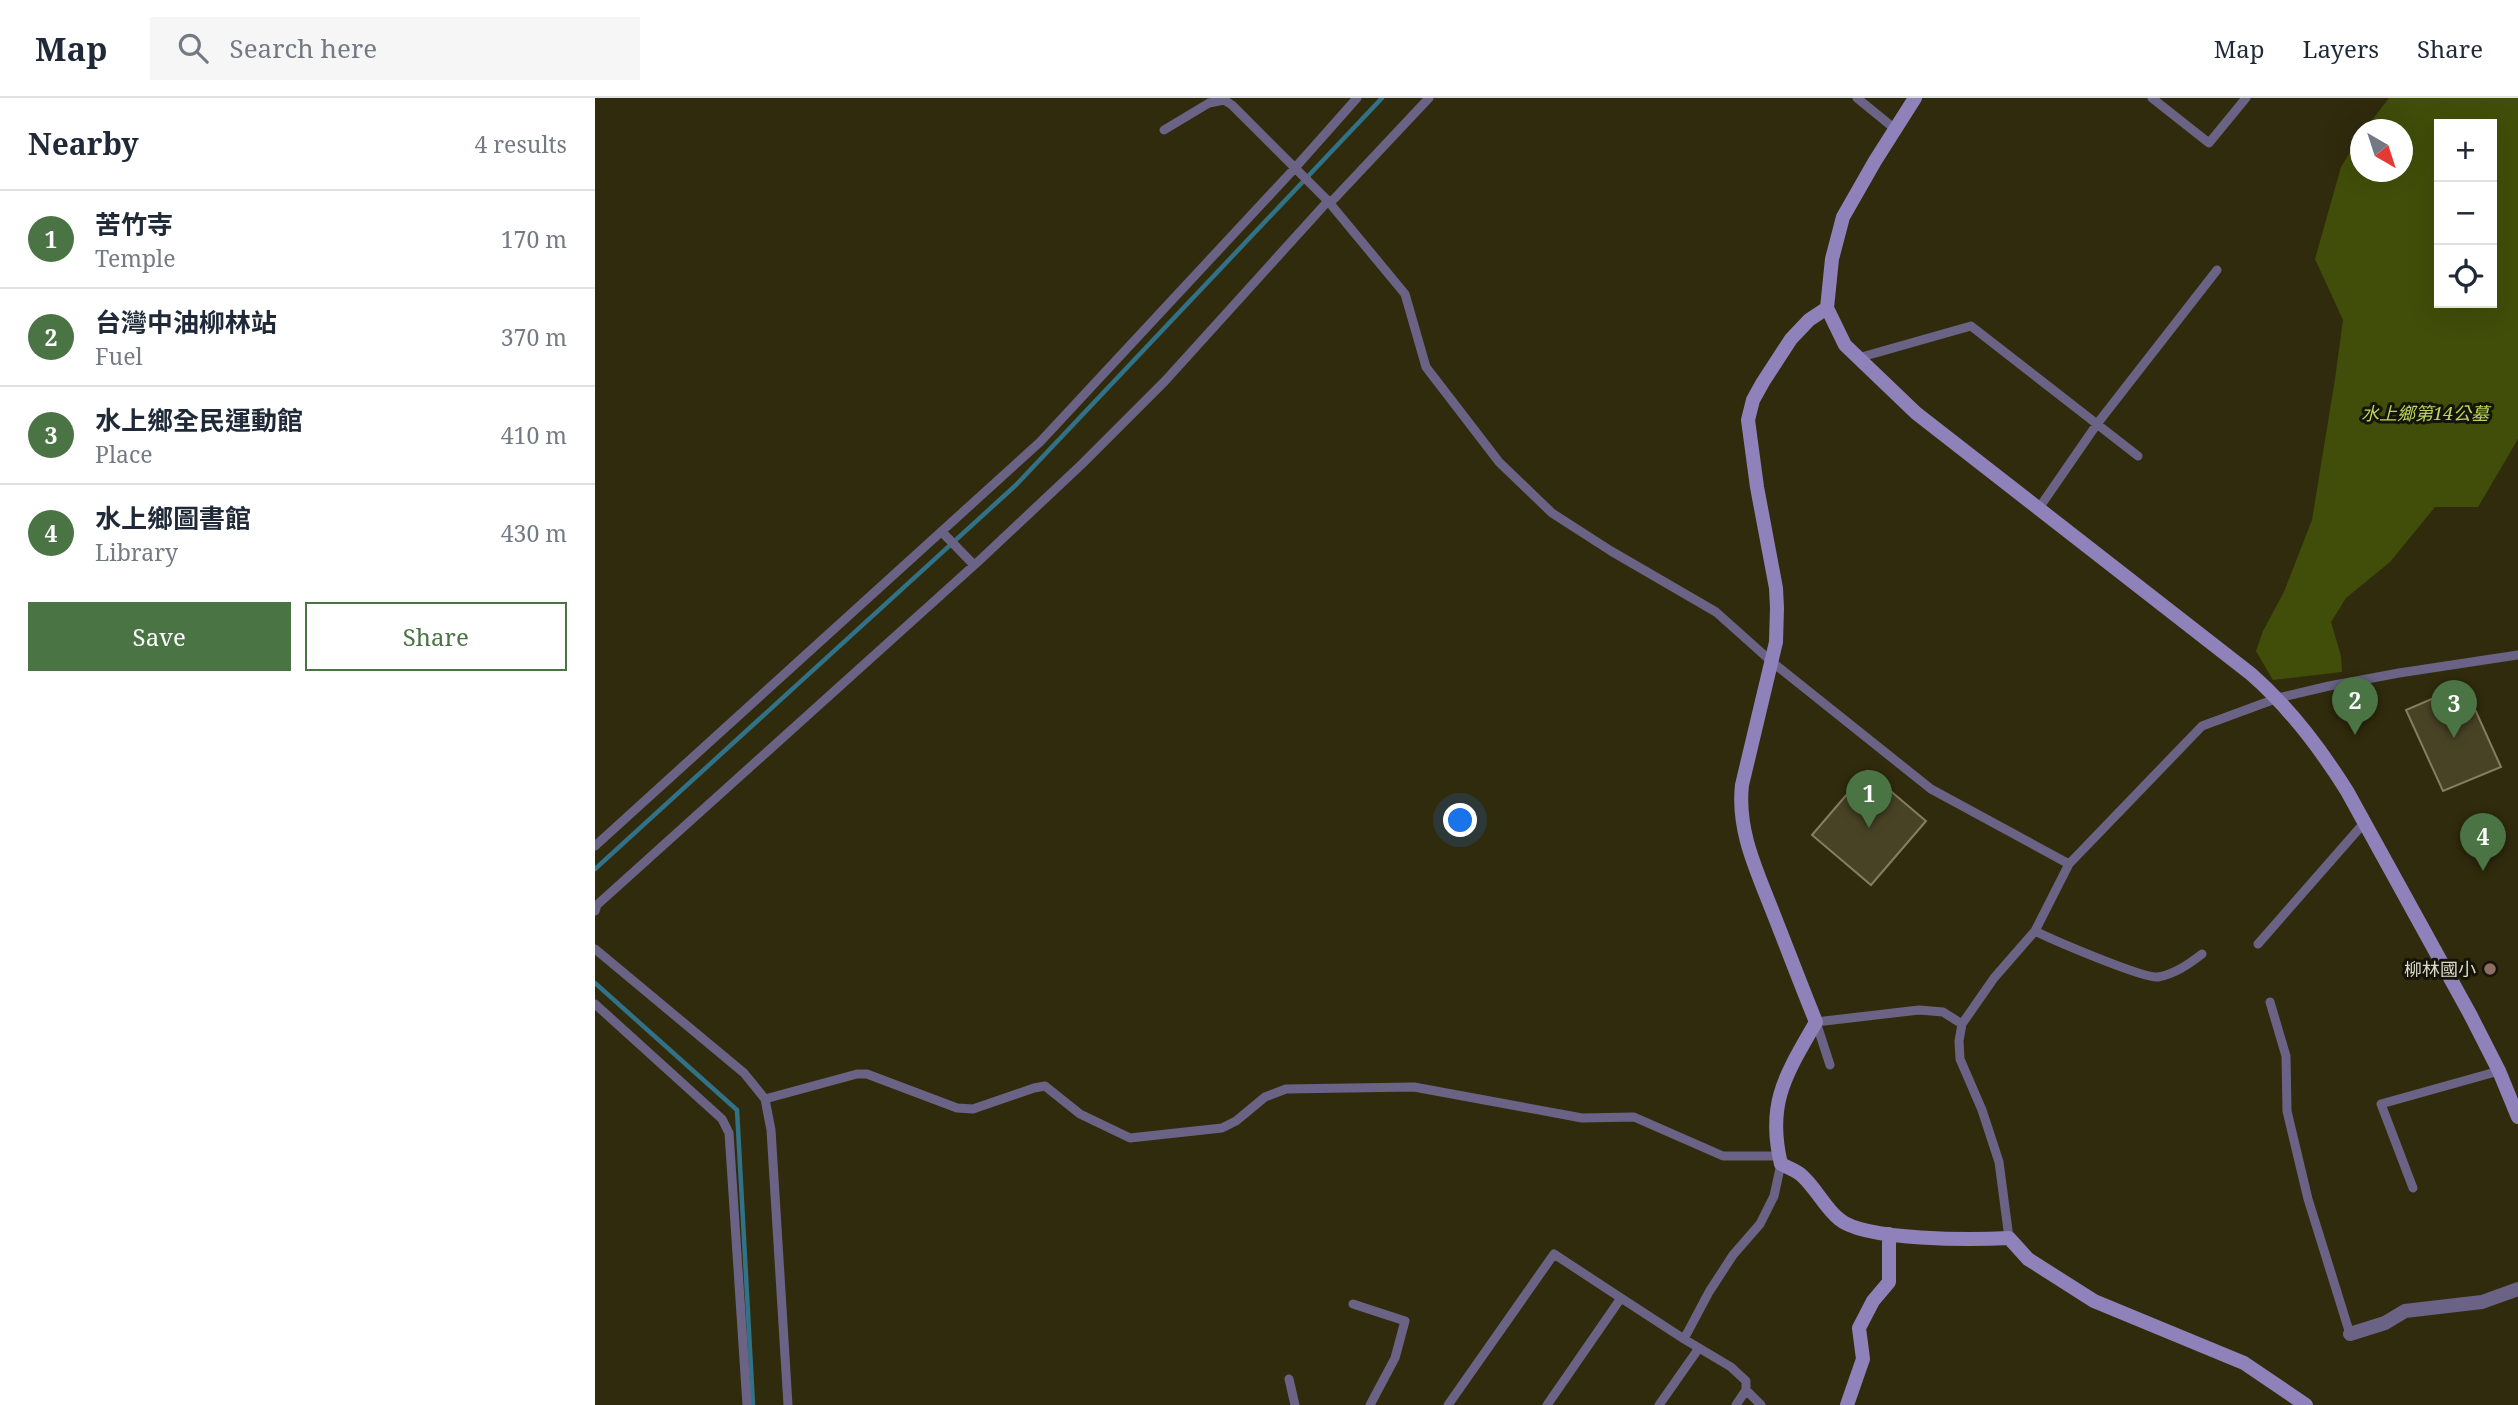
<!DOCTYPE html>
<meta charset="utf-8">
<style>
:root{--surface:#fff;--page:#f6f6f7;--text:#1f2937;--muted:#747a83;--line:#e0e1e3;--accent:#4a7443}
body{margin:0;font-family:"Noto Serif","Noto Sans TC",serif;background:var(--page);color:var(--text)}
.controls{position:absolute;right:21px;top:21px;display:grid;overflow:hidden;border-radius:0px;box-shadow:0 7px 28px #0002}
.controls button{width:63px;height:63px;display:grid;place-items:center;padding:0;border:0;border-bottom:2px solid var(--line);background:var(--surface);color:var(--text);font:35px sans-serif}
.compass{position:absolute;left:1755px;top:21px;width:63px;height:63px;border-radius:50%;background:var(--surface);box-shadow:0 7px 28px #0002;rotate:141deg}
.you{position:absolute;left:866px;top:723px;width:24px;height:24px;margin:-18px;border:5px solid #fff;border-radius:50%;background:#1a73e8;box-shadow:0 0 0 10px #1a73e833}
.badge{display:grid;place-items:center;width:46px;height:46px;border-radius:50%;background:var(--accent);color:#fff;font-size:23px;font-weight:700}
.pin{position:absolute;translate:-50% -58px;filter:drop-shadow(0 2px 4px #0008)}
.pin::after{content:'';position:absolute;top:37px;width:24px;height:21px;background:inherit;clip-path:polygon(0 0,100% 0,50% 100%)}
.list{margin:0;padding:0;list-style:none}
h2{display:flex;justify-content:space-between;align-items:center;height:91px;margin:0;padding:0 28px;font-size:30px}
h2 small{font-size:23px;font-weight:400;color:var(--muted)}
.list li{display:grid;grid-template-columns:46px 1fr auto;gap:21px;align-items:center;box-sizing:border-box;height:98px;padding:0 28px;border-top:2px solid var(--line)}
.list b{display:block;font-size:26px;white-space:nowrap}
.list p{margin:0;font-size:23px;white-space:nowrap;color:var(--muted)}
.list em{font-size:23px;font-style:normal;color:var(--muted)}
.actions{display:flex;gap:14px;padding:21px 28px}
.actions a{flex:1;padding:16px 0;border:2px solid var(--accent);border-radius:0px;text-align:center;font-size:24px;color:var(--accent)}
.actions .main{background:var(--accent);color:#fff}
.icon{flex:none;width:38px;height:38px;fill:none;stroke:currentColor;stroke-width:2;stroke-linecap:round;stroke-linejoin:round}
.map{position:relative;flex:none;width:1923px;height:1307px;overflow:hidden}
header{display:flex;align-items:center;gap:42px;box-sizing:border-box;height:98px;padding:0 35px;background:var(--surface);border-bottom:2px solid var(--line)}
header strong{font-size:33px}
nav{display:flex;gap:38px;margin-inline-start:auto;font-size:24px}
.search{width:490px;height:63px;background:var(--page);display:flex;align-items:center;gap:18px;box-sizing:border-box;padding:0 24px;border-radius:0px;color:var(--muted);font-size:26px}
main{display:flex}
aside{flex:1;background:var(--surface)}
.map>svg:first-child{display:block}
</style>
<header>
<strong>Map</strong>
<div class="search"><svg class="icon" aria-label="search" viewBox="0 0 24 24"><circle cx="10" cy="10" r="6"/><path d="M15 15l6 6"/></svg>Search here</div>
<nav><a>Map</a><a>Layers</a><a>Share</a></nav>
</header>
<main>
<aside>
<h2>Nearby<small>4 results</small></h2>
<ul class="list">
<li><span class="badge">1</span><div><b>苦竹寺</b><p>Temple</p></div><em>170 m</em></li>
<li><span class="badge">2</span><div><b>台灣中油柳林站</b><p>Fuel</p></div><em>370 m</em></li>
<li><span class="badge">3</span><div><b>水上鄉全民運動館</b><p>Place</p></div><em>410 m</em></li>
<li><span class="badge">4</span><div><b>水上鄉圖書館</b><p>Library</p></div><em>430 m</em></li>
</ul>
<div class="actions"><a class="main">Save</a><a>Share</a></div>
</aside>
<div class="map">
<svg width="1923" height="1307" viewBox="0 0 1923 1307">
<rect width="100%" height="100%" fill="#312b0d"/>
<path fill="#404e09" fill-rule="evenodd" d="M1794,0h129v341l-40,68h-43l-45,55 -44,36 -15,24 10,34 1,16 -69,8 -17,-29 7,-20 21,-39 28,-72 23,-141 8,-59 -28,-61 26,-92 19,-31 1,36h42v-42l-38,-1zM1844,26h53v179h-53z"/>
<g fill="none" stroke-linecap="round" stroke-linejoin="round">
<path stroke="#327288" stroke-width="4.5" d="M0,771l421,-384 366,-387
M0,885l142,127 16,295"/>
</g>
<path fill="#494326" stroke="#857e5f" stroke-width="2" d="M1869,587l37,82 -58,24 -37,-81z
M1272,673l59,50 -55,64 -59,-50z"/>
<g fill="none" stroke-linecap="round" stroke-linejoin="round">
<path stroke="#6a6386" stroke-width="9" d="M1262,0l38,31
M1557,0l57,45 37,-45
M569,32l45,-27 15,-3 8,5 96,96 77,93 21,73 73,95 53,51 59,38 105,61 56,50 159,127 138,75
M1263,260l113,-32 167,130
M1444,410l58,-84 120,-154
M347,434l32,33
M0,748l445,-404 254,-273 63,-71
M0,813l2,-6 384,-346 101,-95 83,-83 163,-180 6,-2 95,-101
M1440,833l34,-67 133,-138 76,-28 51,-12 70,-13 119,-18
M1663,846l106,-121
M0,851l149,124 21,26 6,31 17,275
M1675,904l16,54 1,55 21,88 42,135
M0,906l127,115 7,14 18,272
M1235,967l-14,-43 103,-12 24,2 19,12
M170,1001l92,-25h10l90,34 16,1 61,-21 11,-2 35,28 50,24 92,-10 14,-7 29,-24 21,-8 128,-2 168,31 52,-1 89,39h56
M1818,1090l-32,-84 118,-33
M1414,1140l-10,-76 -17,-52 -22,-51 -1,-18 3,-17 32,-46 41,-47c18,9 109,48 123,46 17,-3 31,-13 44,-23
M758,1206l52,17 -10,37 -25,47
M694,1281l6,26
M853,1307l106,-151 67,44
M952,1307l74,-107 63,41
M1064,1307l40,-57
M1141,1307l10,-15
M1166,1307l-15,-15v-9l-15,-14 -47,-28 25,-47 24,-37 27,-31 14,-28 7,-32"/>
<path stroke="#6a6386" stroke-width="14" d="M1755,1236l35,-11 20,-12 77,-9 36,-13"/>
<path stroke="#8f82ba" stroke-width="14" d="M1320,0l-40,63 -32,56 -11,42 -5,49 18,37 71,68 335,261c39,34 69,74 96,117l124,225 28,55 19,46
M1232,210l-18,12 -18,19 -28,43 -10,18 -5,20 9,67 19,101 1,20 -1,34 -34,143c-5,45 14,84 30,125 15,38 29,75 44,112 -29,51 -50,80 -35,142 6,3 14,6 19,10 15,12 24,33 39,45 25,22 136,21 170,19l19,21 66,42 150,62 62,42
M1252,1307l16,-46 -4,-31 14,-27 16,-19v-48"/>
</g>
<circle fill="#8d6e63" stroke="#161307" stroke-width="2.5" cx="1895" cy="871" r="7"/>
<g text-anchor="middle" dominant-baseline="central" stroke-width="6" stroke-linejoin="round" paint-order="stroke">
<g font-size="18" font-style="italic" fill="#bad75b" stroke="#161307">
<text x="1830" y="315">水上鄉第14公墓</text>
</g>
<g font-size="18" fill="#dedbca" stroke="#161307" text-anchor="end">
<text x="1881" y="871">柳林國小</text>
</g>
</g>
</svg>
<div class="controls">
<button>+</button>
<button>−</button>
<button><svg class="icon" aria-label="locate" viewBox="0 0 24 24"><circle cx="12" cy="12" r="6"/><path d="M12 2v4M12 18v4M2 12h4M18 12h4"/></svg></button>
</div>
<svg class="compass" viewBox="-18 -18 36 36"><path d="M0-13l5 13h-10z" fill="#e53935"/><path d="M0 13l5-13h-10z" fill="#747a83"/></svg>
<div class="you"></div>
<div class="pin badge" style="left:1274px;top:730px">1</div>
<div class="pin badge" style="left:1760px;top:637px">2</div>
<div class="pin badge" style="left:1859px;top:640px">3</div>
<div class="pin badge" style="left:1888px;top:773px">4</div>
</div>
</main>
